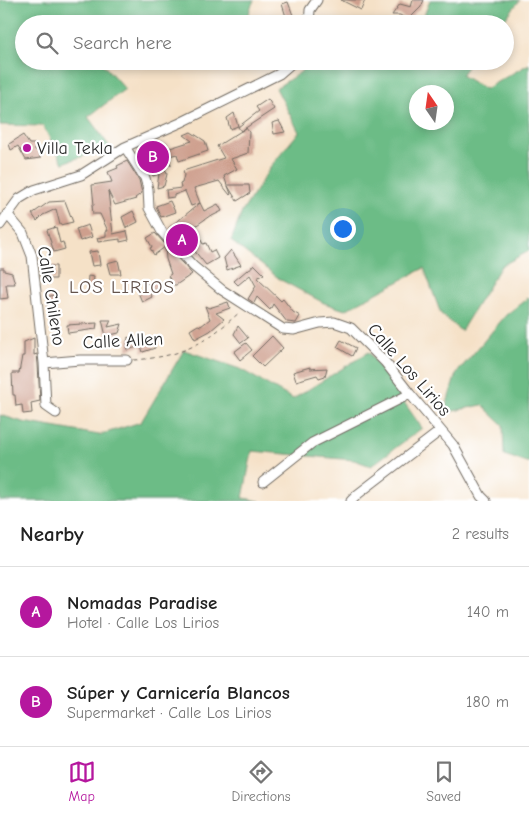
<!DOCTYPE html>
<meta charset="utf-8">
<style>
:root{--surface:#fff;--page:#f2f2f2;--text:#222;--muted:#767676;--line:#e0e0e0;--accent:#b5179e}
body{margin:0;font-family:"Comic Neue",sans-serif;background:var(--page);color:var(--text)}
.compass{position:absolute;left:409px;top:85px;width:45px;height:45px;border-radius:50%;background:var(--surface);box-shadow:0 2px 8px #0003;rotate:347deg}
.you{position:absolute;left:342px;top:228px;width:18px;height:18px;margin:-12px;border:4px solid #fff;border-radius:50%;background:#1a73e8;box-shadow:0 0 0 8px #1a73e833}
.badge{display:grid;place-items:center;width:32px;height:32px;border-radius:50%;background:var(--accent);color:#fff;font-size:16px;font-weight:700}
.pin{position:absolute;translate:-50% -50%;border:2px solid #fff;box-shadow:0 1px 5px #0006}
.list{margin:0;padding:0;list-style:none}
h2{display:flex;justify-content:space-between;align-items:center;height:65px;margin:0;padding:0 20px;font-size:21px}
h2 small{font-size:16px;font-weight:400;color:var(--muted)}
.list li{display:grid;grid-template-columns:32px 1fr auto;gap:15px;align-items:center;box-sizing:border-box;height:90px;padding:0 20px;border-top:1px solid var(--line)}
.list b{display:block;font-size:19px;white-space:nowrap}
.list p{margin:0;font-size:16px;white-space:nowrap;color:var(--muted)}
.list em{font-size:16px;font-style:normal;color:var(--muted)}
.icon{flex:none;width:28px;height:28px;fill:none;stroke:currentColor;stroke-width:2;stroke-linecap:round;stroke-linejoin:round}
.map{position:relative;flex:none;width:529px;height:501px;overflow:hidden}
.search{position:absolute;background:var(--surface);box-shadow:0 2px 8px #0003;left:15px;right:15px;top:15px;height:55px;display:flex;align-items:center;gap:12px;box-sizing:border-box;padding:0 18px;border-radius:28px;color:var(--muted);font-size:19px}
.sheet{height:245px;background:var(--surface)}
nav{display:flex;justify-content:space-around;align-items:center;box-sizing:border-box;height:70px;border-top:1px solid var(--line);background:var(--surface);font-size:14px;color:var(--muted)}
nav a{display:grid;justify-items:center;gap:2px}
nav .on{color:var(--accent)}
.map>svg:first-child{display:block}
</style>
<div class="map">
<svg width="529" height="501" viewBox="0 0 529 501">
<rect width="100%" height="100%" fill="#fff"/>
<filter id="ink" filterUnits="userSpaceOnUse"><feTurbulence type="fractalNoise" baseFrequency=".02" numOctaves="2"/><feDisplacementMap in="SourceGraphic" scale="10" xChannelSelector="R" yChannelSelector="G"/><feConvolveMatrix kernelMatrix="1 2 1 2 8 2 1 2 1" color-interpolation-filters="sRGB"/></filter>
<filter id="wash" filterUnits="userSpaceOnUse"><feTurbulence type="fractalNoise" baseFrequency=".0096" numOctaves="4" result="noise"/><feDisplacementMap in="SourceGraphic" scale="20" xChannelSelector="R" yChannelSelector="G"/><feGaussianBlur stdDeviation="1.12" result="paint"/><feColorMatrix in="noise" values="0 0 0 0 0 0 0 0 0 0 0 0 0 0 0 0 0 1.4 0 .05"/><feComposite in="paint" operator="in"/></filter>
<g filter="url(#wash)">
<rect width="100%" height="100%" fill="#f5e1c7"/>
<path fill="#6cbc86" stroke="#4c7458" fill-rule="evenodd" d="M0,0h254l-4,9 -3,15h-223v37h76l25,28 -37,28 22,30 -47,16 -20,-37 -43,-1z
M430,0h90l-19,24h-80z
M307,61h164l-10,14 24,14 44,-25v187l-28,15 -40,65 -20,-17 -17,-46 -79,42 -21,-7 -43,-23 -50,-39 11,-29 30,-47 27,-33 -23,-44 25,-16zM416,92h30v30h-30z
M529,297v166l-25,-8 -1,-30 -21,-20 -38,8 12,-39 50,-59z
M184,350l56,19 53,30 76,-47 53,76 -51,38 -17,-6 -102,-9 -9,47 17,3h-260v-86l23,7 76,13 42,-13z"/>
<g id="blocks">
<path fill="#ce9f8d" d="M341,0h24l-4,10z
M413,0h11l-3,7 -13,13 -8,-5h-8l8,-11 11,3z
M288,2l6,16 -6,5 -6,-19z
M268,99l6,10 -33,22 -3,-4 21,-16 -3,-4z
M234,113l4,13 -8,3 -3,-11z
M279,121l6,11 -11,2 -2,-11z
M246,128l3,4 -1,21 -17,6 6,10 -13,7 3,9h22l1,8 -13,8 -9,-15 3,8 -1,1 -11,-14 -25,7 6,15 -9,3 -6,-15 -11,4v2l-7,1 -1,-8 15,-2 -1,-4 2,-1 2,-8 -1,-4 41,-13 -7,-12z
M191,132l14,9 3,10 -29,10 -2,-7 -8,2 2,10 -13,-19 8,-2 1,4 25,-8 -8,-6z
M23,135l6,9h6v6h5v8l-14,2 -8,-14 -7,4 -2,-6z
M161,159l6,15 -3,12 -7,2 2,-14 -6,2 -3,-6 10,-4z
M127,161l12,19 3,13 -7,5 1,1 -21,6 -7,-14 5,43 14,-3 2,9 -9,2v-3l-22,3 -1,-4 9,-2v-5h2l-8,-17h-7l-1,-9h2l-2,-20 20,-3 -4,-10 10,-4 -1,-2z
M65,201l8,21 -13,3 -4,-16 -13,6 -6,6 -5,-7 17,-12z
M170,201l5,11 -14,5 -5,-11z
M200,203l4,8 14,-7 4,7 -10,5 -1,-1 -17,12 9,17 3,-1 4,9 4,-2 4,8 -12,7 -13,-16 -9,-17 -7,6 -8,-10z
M133,211l5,11 -12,6 -4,-11z
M88,225l4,12 -12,4 -4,-12z
M56,227l4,16 3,-1 2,7 -11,3 -7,-22z
M155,233l37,41 -16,11h-2l-6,-9 3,-2 -5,-15 -1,-12 -11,8 -4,-7 2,-1 -5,-9z
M231,250l10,15 -14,5 -3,-12z
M98,251l2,14 -8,1 -3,-14z
M118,260l3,14h-11l-3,-11z
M254,264l10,10 -7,4 24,23 2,-2 10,13 7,4 -4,7 -9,-1 -14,-18 -3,6 -13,-13 -3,6 -6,-4 8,-13 -6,-11 -12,10 -4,-4 13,-11 1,1z
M48,266h8v13h-8z
M0,268h4v3l8,2 3,11h-9l2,14 -8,1z
M88,276l6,1 -2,15 -5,-4z
M156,280l7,5 -9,6 -7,-8z
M149,290l3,7 -10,5 -4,-10z
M54,295l1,13h-8v-11z
M228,302l2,6 -14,5 8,6 -14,12 -15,8 -5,-9 8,-5 3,1 9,-7 -5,-13 4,2z
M102,320h9l-3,7 14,-3 -3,9 -13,3z
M97,323l-1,6 -28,4 -1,-8z
M238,326l10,12 -7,5 -7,-9z
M272,336l11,12 -20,19 -11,-11z
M128,337l13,7v-1l12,-4 2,9 -12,4 -2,-6 -14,4z
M34,338v17l3,-1 1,10 2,37 -9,2 1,10 -9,1 -1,-9 -6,1 -1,-11h-2l-1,-22h7l3,-17h2v-14z
M341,340l15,8 -4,8 -15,-9z
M246,343l6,7 -12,10 -6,-8z
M310,367v2l17,-1 -2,8 -6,2 -2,-3 -21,6 -3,-9z"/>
</g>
</g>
<g filter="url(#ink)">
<use href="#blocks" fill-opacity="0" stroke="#726b62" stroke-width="1"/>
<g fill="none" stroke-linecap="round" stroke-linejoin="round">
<defs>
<path id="minor" d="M309,24l1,-14 7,-10
M125,147l20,31 3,11 1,19 13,24 31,34 29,24 61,39 11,1 26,-7 14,-1 17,6 34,34 25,32 43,51 28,51 5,5
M7,214l16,19 9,23 12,107 2,43 10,7
M0,225l19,-26 15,-9 47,-15 44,-28 55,-24 99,-49 15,-13
M44,363l36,-3h47
M263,482l49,-39 98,-49
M351,501l7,-7 82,-63"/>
</defs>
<use href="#minor" stroke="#726b62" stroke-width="11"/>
<path stroke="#726b62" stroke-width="1" stroke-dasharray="4 4" stroke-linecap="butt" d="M134,360c51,-4 70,-16 107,-49"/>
<use href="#minor" stroke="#fff" stroke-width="9"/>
</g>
</g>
<circle fill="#b5179e" stroke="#fff" stroke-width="2" cx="27" cy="148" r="5"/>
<g text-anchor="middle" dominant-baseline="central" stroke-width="4.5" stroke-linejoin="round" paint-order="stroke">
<g font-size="18" fill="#2b2b2b" stroke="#fff" text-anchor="start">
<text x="37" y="148">Villa Tekla</text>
</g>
<g font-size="18" fill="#2b2b2b" stroke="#fff">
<text transform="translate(51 296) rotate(81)">Calle Chileno</text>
<text transform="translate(123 341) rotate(-3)">Calle Allen</text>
<text transform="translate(409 370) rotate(49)">Calle Los Lirios</text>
</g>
<g font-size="19" letter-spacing="1" fill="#64544d" stroke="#fff">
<text x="122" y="287">LOS LIRIOS</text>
</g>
</g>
</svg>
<svg class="compass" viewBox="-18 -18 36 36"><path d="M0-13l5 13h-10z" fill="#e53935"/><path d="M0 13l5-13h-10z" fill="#767676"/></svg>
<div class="you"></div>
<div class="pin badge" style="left:182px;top:240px">A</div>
<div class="pin badge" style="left:153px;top:157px">B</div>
<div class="search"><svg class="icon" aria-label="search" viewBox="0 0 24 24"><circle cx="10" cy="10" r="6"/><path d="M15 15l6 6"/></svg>Search here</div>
</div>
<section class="sheet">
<h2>Nearby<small>2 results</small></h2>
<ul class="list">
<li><span class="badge">A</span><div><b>Nomadas Paradise</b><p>Hotel · Calle Los Lirios</p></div><em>140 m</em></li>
<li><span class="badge">B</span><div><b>Súper y Carnicería Blancos</b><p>Supermarket · Calle Los Lirios</p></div><em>180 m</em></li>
</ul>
</section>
<nav>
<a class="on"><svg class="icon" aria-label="map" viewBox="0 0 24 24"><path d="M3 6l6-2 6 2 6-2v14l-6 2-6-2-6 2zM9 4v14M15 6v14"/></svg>Map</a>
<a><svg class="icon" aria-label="directions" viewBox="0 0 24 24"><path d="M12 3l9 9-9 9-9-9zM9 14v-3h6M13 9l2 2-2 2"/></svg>Directions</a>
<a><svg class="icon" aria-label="saved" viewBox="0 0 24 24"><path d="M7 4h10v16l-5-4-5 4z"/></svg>Saved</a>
</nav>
